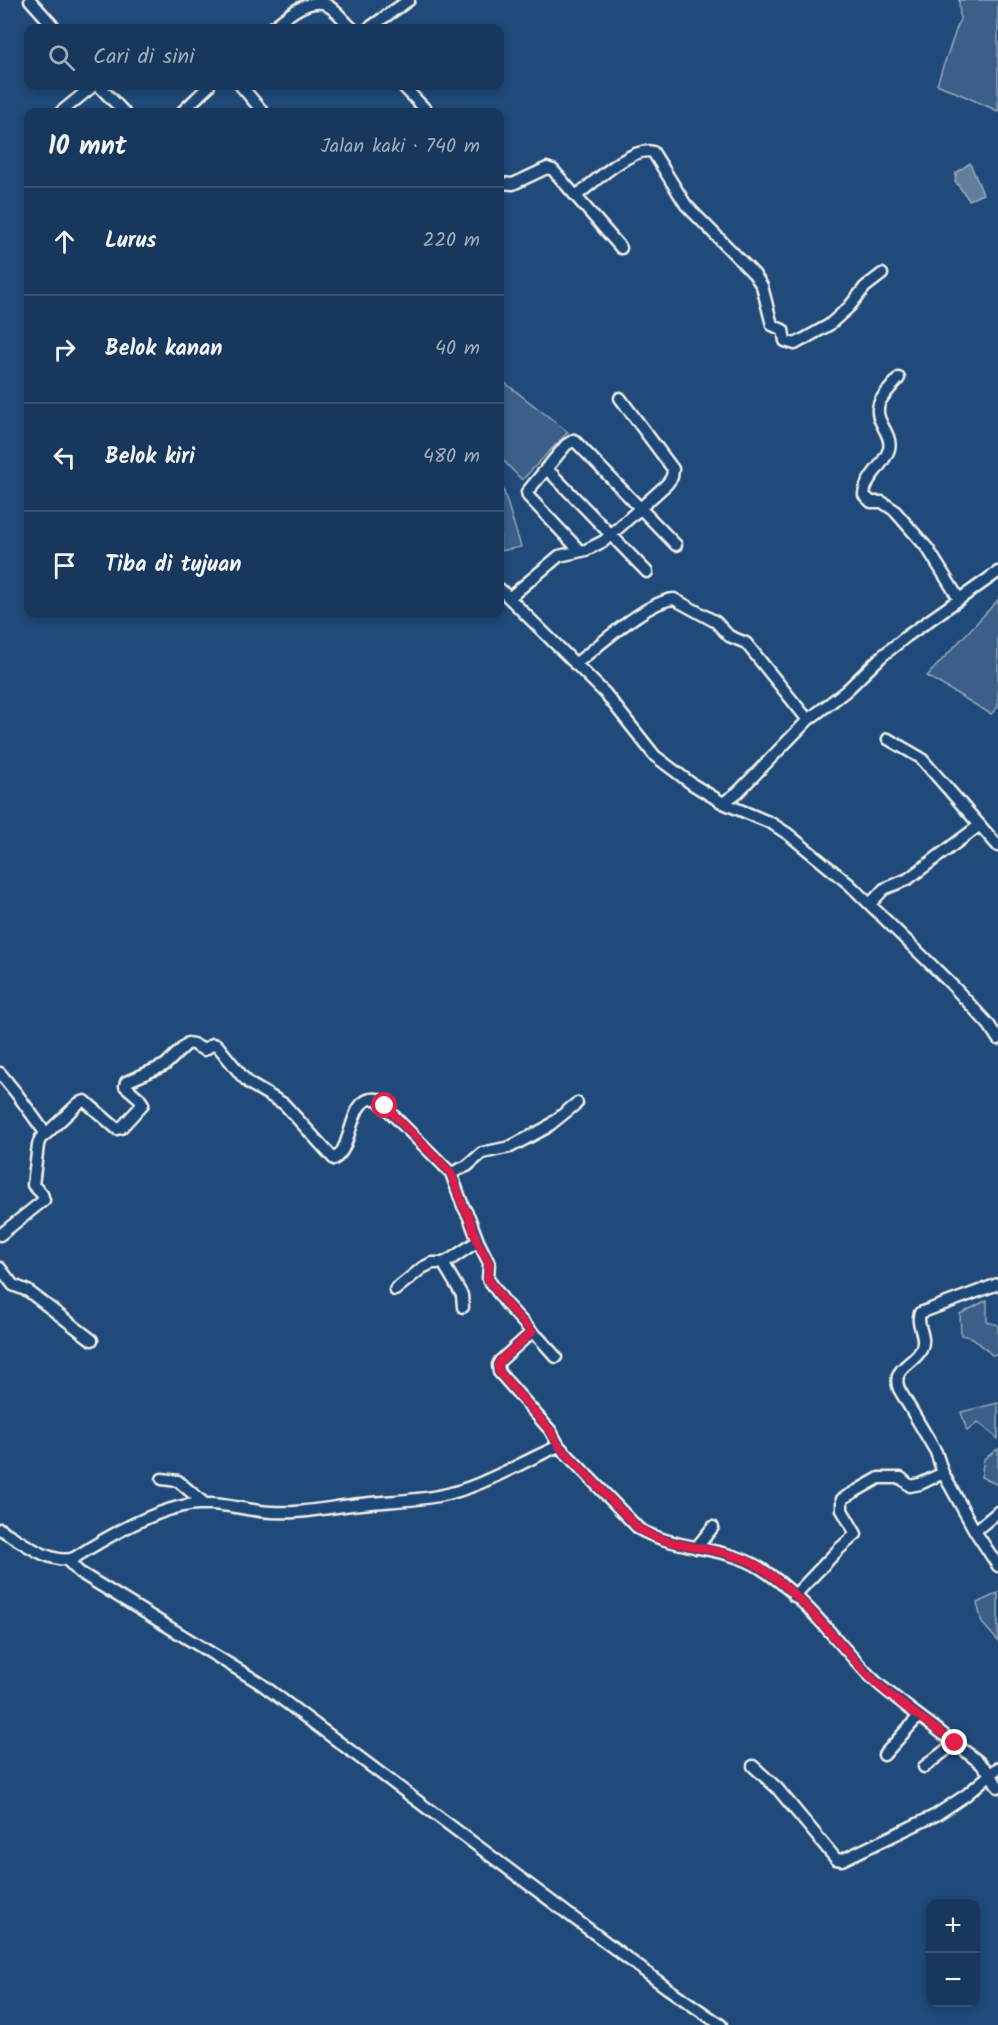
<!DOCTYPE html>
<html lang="id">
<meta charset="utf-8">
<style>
:root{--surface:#17385c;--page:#244365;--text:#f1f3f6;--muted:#9eacbb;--line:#365272}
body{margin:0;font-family:Kalam,sans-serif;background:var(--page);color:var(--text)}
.controls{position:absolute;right:18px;bottom:18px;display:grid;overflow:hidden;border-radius:12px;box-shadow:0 3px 9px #0003}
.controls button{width:54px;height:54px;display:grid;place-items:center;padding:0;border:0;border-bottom:2px solid var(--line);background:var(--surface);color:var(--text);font:30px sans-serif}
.stop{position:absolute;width:18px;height:18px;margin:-14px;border:4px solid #e11d48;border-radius:50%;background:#fff}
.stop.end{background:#e11d48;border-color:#fff;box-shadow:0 2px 6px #0008}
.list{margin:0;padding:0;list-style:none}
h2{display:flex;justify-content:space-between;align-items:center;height:78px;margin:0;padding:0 24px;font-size:26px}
h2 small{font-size:20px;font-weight:400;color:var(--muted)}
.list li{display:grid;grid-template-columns:39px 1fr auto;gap:18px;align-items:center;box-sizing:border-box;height:108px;padding:0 24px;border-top:2px solid var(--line)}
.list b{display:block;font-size:22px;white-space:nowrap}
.list em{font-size:20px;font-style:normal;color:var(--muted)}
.icon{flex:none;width:33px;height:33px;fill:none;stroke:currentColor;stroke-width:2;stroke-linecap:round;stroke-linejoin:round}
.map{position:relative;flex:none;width:998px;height:2025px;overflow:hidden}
.search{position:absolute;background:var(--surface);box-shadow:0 3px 9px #0003;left:24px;top:24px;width:480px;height:66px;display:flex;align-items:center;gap:15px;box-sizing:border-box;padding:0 21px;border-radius:12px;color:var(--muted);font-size:22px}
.panel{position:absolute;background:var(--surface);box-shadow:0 3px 9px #0003;left:24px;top:108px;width:480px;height:510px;border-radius:12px}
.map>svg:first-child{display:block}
</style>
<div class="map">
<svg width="998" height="2025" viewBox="0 0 998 2025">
<rect width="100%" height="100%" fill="#1f4a7a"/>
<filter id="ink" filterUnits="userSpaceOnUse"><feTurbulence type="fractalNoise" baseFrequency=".0167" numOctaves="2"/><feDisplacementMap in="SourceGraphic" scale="12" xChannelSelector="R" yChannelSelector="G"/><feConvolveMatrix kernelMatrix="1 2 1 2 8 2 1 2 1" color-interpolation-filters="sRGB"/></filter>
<g filter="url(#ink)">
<path fill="#3a5f88" stroke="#97a8b8" stroke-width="1.5" d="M959,0h39v111l-61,-27 23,-65z
M500,379l68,53 -46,48 -22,-23z
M500,479l21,68 -21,4z
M998,600v107l-7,7 -64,-38z
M987,1300v22l11,3v30h-6l-19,-17 -12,-3 -1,-21z
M998,1403v36l-20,-17 -11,9 -6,-19z
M998,1449v36l-17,-8 3,-18z
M998,1593v48l-16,-18 -5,-20z"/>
<path fill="#627e9d" stroke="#9cacbb" stroke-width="1.5" d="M970,163l13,31 -14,6 -14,-19 1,-8z"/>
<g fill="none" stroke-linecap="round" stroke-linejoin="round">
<defs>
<path id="minor" d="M30,0l25,28
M272,28c13,-10 32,-28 51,-25 11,4 21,18 29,25
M369,28l40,-28
M99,86l25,26
M241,86l22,26
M403,86l25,26
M61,112l32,-26
M182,112l27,-26
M500,183l13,1 34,-16 6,2 68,78
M576,196c16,-12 57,-51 77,-44l33,53 68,69 8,12 10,39 11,5 2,11 10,3 34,-19 20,-18 16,-20 17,-13
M899,378c-6,8 -17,17 -20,26 -6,17 14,29 10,45 -5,17 -24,28 -25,46l7,7h11l12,8 34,39 31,50
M546,468l101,104
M580,551l-52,-55 -1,-4 39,-47 8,-5 102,105
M500,589l105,104 50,63 37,28 31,19 48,20 17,11 61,50 104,102 36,39 9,14
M509,598l50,-42 27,-6 18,-9 63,-57 5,-7 1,-8 -53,-71
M575,664c23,-17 72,-63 99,-65l42,23 13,14 17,7 62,77
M888,739l33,19 77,88
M723,803l15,-11 70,-72 38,-29 36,-35 25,-20 91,-64
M871,903l13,-14 24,-10 72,-54
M0,1073l17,21 29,40 -6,5 -2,6 -5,40 9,9 2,6 -44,35
M46,1134l33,-31 6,-2 32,28 4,-1 22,-24 -4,-6 -14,-12 1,-4 39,-17 23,-22 5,1 11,6 9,-6 4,1 25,31 8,8 34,20 50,55c20,-10 14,-65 43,-60l74,74 12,33 6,11 9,24 11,22 -1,16 19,26 25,27 -32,29 -2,4 1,7 51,58 9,16
M451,1173l16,-7 15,-13 28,-6 36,-19 31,-25
M443,1263l19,32 1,12
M0,1268l13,17 15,6 64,49
M998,1284l-78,29c-5,12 8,23 1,37 -8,15 -30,18 -22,39l37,63 7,21 32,58 23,-19
M395,1290l27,-22 10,-5h11l8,-4 27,-18
M532,1332l7,6 17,19
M162,1479l16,2 27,23
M0,1529c19,11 52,37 74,29 33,-21 85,-52 124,-54 24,-2 49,7 73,8 32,2 58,-5 90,-8 26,-3 51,-3 77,-8 43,-8 81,-33 121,-50l80,83c36,21 87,17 121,39 44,27 75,73 111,109 12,12 26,21 39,32 23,17 46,35 69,53l11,11 8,14
M975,1531l23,35
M696,1548l17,-21
M67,1560l12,12 181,111 407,305 54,37
M794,1596l45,-47 17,-15 -14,-24v-11l37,-21h22l9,8 10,-2 23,-11
M884,1755l35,-39
M753,1766l24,22 59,71 6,1 94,-45 30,-20 32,-27
M924,1767l31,-24"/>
</defs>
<use href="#minor" stroke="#f4f1e8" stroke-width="15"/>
<use href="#minor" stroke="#1f4a7a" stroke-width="10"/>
</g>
</g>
<g fill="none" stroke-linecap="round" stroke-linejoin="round" filter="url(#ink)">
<path stroke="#e11d48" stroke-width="8" d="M385,1106l66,67 12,33 6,11 8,24 12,22 -1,16 19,26 25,27 -32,29 -2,4 1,7 51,58 9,16 80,83c36,22 87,16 122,39 43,28 74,73 110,110 23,23 57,44 84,65"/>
</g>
</svg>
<div class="controls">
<button>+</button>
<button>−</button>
</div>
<div class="stop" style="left:385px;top:1106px"></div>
<div class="stop end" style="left:955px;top:1743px"></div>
<div class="search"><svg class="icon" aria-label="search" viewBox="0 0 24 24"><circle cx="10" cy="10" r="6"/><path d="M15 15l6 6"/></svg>Cari di sini</div>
<section class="panel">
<h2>10 mnt<small>Jalan kaki · 740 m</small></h2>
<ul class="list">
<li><svg class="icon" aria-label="ahead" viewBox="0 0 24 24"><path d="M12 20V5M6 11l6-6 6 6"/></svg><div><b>Lurus</b></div><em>220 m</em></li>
<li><svg class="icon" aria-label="right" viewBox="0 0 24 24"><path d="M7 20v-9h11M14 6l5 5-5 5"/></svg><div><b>Belok kanan</b></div><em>40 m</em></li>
<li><svg class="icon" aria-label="left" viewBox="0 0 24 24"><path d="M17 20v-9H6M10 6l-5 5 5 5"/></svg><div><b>Belok kiri</b></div><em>480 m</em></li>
<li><svg class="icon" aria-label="arrive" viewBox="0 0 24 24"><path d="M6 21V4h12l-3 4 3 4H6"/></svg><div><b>Tiba di tujuan</b></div></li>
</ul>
</section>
</div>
